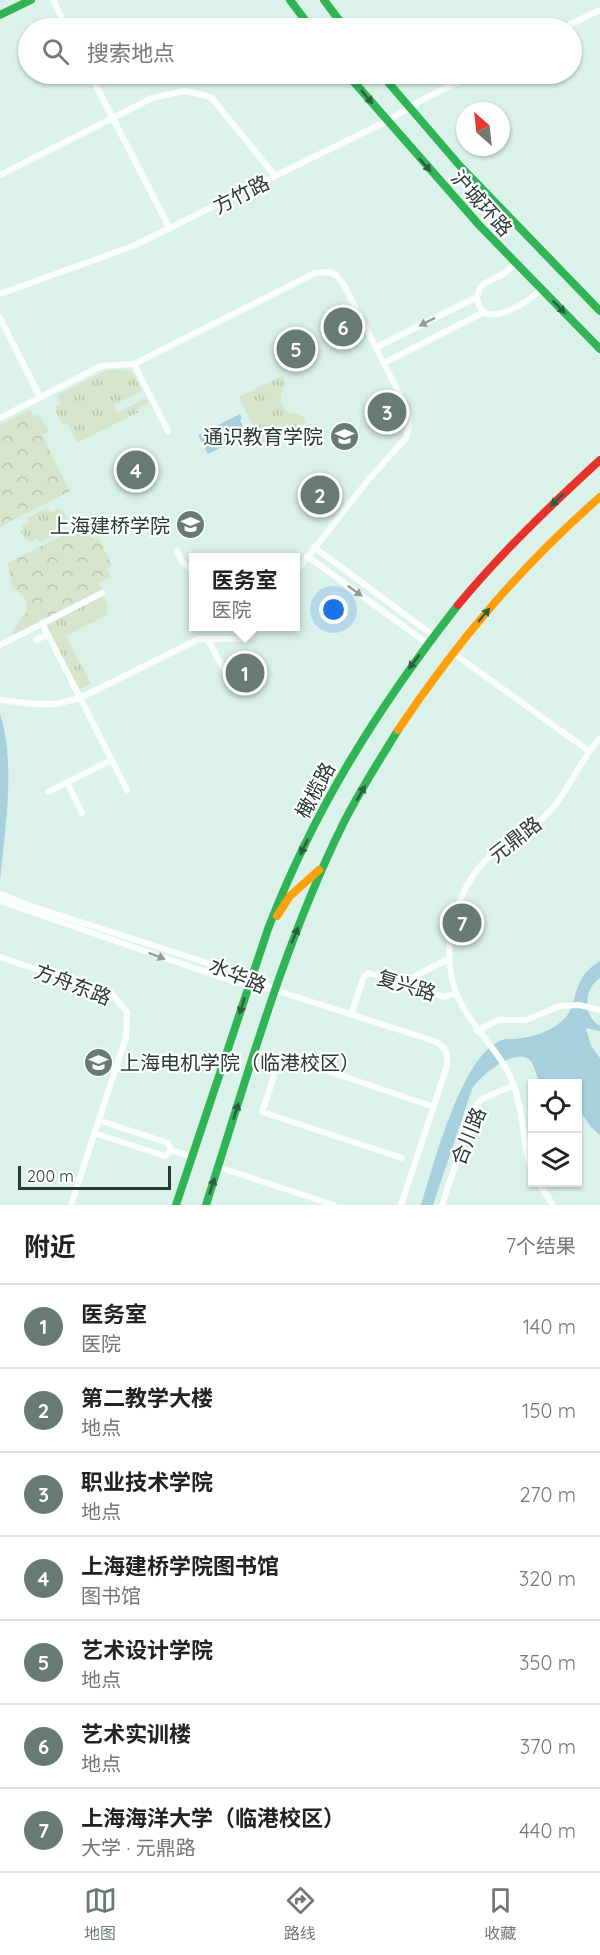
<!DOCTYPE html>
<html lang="zh">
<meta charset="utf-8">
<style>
:root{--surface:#fff;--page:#f6f6f6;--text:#222;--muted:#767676;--line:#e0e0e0;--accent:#677a75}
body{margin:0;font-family:Quicksand,"Noto Sans SC",sans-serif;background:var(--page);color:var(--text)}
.controls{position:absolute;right:18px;bottom:18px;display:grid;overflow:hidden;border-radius:0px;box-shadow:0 2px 4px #0004}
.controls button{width:54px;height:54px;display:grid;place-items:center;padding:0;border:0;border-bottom:2px solid var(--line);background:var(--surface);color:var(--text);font:30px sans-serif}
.compass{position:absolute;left:456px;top:102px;width:54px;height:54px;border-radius:50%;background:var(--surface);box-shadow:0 2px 4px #0004;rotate:333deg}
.scale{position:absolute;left:18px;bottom:15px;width:153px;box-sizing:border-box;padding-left:6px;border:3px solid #293a35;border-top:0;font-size:16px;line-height:21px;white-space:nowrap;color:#293a35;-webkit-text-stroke:4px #fff;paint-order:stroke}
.you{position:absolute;left:334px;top:610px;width:21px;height:21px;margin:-15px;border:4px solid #fff;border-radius:50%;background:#1a73e8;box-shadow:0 0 0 9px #1a73e833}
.badge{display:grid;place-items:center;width:39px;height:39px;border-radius:50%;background:var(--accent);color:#fff;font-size:20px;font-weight:700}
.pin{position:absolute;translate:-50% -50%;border:3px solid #fff;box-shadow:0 2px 6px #0006}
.popup{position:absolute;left:189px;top:553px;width:111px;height:78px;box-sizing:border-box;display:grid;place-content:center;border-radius:0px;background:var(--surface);filter:drop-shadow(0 2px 4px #0005);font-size:20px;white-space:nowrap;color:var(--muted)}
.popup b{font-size:22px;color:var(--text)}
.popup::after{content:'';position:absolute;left:50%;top:100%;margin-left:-12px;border:12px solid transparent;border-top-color:var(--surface)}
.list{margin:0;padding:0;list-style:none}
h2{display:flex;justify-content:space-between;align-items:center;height:78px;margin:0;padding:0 24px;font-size:26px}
h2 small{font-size:20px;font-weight:400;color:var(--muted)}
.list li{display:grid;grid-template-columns:39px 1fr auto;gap:18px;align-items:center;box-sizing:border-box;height:84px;padding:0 24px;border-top:2px solid var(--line)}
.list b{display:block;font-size:22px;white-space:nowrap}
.list p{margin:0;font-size:20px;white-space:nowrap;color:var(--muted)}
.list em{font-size:20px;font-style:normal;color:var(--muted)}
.icon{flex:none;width:33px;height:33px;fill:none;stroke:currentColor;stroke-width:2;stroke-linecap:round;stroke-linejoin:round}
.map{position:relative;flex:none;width:600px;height:1205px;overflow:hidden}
.search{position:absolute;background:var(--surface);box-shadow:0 2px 4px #0004;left:18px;right:18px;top:18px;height:66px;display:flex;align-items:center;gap:15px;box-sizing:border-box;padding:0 21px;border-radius:33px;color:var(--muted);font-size:22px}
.sheet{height:666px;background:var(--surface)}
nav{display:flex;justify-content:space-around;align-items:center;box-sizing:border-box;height:84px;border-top:2px solid var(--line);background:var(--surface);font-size:16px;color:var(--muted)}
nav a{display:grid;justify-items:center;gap:3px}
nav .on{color:var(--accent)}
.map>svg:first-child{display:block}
</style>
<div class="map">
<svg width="600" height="1205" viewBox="0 0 600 1205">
<defs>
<pattern id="grass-tufts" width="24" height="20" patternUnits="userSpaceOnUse" patternTransform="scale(1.5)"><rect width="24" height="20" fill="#d6e5cb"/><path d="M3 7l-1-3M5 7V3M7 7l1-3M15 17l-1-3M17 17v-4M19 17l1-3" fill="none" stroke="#b8c5af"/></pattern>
<pattern id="forest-crowns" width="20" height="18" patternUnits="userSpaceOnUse" patternTransform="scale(1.5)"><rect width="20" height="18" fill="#d6e5cb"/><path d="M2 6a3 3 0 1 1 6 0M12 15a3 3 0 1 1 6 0" fill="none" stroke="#b8c5af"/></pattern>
</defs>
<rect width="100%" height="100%" fill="#dbf2eb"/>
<path fill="url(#grass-tufts)" d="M107,370l25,1 10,20 -28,14 3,8 29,-15 3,5 -12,6 2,3 -62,31 -10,-20 -4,2 -9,-18 7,-3 -4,-9z
M283,375l3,9c-8,10 -7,19 2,28l13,3 6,7 -45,22 -23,-47z
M47,508l3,4 8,-4 1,2 3,-1 6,11 -3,1 1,3 -8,4 2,4 -21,11 -2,-4 -7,3 -1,-2 -3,1 -6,-11 3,-1 -1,-3 7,-4 -2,-4z
M103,596l5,9 -2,10 -40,21 25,48 -12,5 -33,-64z"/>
<path fill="url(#forest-crowns)" d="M30,410l4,7 5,-3 10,18 -7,3 28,56 -70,36v-102z
M87,523l8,16 3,-1 14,27 -5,3 4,9 -12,6 3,7 -88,45 -2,-3 14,-20 1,-8 -3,-7 -12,-10 -4,-24z"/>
<path fill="#a7cfde" d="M240,414l2,4 -2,2 4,9 3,-1 3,5 -42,21 -10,-19z
M0,714c16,49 5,115 0,166z
M600,961v17c-16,10 -18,38 0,48v5l-14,-3 5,18 9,12v77l-9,-8 -13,-19v-24l-38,-1c-3,-6 -5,-16 -9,-22 -14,-16 -52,15 -59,28l-39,116h-12c13,-40 40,-150 81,-165 4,-1 10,-1 14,-1 16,-2 34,-7 46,-18 18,-15 7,-42 38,-60z"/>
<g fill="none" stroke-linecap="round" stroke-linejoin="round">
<path stroke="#fafdfc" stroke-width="6" d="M53,0l14,28
M563,28l37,-18
M90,74l80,155
M0,175l152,-77 33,-7 26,6 64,79
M515,264l-10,9 -21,11 -4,4 -3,9c4,37 50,5 64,-7
M0,294l133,-48 254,-125 35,-21 52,-26
M0,318l40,79
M377,347l100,-50
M384,363l100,-51
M134,364l34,67
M0,418l101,-52 33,-2 181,-91 14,-1 7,3 8,10 58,114 7,17v9l-3,13 -37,41 -73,93
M314,547l120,89
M177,551l6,12 11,8
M307,556l121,88
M42,623l85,167
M36,640l11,-5
M208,640l20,37 6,-3
M0,645l102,-52
M453,653l136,98
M0,700l34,4h22l24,-6 119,-59h43l6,-2 8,-11
M67,782l15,31
M48,792l63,-32
M0,894l28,11 223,72 19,10
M0,901l229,79 46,10 162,52c11,8 12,15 9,27l-45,136
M0,957l113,38 14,17 -1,25 -55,168
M402,983l48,-25
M351,1015l13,-39 5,-3 75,24 12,-4
M477,1031l21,-11h28l34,-14 19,-1 21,5
M94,1133l71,23 6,-6 -3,-7 -70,-23
M171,1150l21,7
M402,1158l-140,-46 19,-57 153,52
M218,1167l116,38
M532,1172c-10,-29 -8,-60 -19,-89 -13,-33 -42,-55 -56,-88 -18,-43 -2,-108 33,-139 16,-14 36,-22 52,-37 25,-22 36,-57 58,-81
M538,1182l15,23
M442,1205l33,-98 7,-8 32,-14"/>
<path stroke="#30b455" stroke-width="8" d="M290,0l21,28
M324,0l21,28
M0,15l31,-15
M347,74l133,152 120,123
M381,74l79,92 140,145
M176,1205l92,-276c46,-120 111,-223 190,-324
M206,1205c41,-128 77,-259 137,-381 16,-32 36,-63 55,-94"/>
<path stroke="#ff9f0a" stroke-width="8" d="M398,730c59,-88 122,-163 202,-233
M277,916l13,-20 29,-26"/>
<path stroke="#e5322d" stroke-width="8" d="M458,605c43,-52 92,-99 142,-145"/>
</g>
<defs><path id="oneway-solid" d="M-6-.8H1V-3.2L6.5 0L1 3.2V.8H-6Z" transform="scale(1.5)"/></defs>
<g fill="#2b5f3f">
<use href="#oneway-solid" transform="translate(367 97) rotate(50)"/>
<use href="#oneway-solid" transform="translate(425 165) rotate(49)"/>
<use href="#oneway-solid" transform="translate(559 307) rotate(45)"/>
<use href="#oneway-solid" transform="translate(557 500) rotate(137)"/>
<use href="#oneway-solid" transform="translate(484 615) rotate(-50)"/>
<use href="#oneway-solid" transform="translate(414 662) rotate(127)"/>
<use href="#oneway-solid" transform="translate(361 793) rotate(-61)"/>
<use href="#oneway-solid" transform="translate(304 847) rotate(116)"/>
<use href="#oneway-solid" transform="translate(295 935) rotate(-67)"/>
<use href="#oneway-solid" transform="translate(242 1006) rotate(107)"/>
<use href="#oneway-solid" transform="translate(236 1111) rotate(-72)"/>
<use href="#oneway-solid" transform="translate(212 1186) rotate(-72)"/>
</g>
<g fill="#929c98">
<use href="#oneway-solid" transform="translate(427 322) rotate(153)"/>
<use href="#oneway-solid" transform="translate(355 591) rotate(36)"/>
<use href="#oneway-solid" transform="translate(157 956) rotate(21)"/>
</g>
<defs>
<symbol id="university-disc" viewBox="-11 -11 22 22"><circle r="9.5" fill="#677a75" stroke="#fff"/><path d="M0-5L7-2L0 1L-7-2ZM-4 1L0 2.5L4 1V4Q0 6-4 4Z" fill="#fff"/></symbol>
</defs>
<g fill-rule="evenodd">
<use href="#university-disc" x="328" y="420" width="33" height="33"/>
<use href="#university-disc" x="174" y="508" width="33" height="33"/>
<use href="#university-disc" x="82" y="1046" width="33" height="33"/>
</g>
<g text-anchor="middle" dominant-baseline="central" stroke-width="4.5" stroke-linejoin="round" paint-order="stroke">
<g font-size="20" fill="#293a35" stroke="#fff">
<text transform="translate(241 194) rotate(-27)">方竹路</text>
<text transform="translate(482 203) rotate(48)">沪城环路</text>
<text transform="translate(315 790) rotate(-62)">橄榄路</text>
<text transform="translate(515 839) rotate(-38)">元鼎路</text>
<text transform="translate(238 975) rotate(23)">水华路</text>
<text transform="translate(73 984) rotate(21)">方舟东路</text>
<text transform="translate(407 985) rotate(17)">复兴路</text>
<text transform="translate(468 1136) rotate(-68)">合川路</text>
</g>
<g font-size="20" fill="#293a35" stroke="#fff" text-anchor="end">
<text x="323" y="436">通识教育学院</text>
<text x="170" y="525">上海建桥学院</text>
<text x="120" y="1062" text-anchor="start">上海电机学院（临港校区）</text>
</g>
</g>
</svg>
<div class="controls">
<button><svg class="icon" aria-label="locate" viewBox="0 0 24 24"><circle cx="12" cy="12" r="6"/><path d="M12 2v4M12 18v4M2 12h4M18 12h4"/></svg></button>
<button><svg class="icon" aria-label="layers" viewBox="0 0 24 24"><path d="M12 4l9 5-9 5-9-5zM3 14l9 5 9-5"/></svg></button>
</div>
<svg class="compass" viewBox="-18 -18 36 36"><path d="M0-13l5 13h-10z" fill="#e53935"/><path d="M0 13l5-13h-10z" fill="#767676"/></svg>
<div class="scale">200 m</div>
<div class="you"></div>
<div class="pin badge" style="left:245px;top:673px">1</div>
<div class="popup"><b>医务室</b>医院</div>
<div class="pin badge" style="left:320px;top:495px">2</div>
<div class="pin badge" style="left:387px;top:412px">3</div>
<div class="pin badge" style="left:136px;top:470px">4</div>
<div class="pin badge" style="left:296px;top:349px">5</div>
<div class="pin badge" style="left:343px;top:327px">6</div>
<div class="pin badge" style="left:462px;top:923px">7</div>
<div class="search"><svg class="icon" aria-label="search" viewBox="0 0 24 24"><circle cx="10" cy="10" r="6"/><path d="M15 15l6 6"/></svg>搜索地点</div>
</div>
<section class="sheet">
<h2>附近<small>7个结果</small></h2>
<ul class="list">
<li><span class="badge">1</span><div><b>医务室</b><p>医院</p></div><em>140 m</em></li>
<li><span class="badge">2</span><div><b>第二教学大楼</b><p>地点</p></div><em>150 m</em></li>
<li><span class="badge">3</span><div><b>职业技术学院</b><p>地点</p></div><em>270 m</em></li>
<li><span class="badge">4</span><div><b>上海建桥学院图书馆</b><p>图书馆</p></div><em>320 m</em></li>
<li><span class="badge">5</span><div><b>艺术设计学院</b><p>地点</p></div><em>350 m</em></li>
<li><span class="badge">6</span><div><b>艺术实训楼</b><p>地点</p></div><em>370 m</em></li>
<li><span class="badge">7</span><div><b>上海海洋大学（临港校区）</b><p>大学 · 元鼎路</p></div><em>440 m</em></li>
</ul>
</section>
<nav>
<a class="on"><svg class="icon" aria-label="map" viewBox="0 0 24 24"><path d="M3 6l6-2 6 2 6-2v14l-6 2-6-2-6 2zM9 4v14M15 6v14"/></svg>地图</a>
<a><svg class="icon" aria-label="directions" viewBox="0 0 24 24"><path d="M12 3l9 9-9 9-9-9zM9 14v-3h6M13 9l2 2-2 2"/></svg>路线</a>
<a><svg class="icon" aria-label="saved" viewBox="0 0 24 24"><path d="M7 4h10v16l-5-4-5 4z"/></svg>收藏</a>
</nav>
